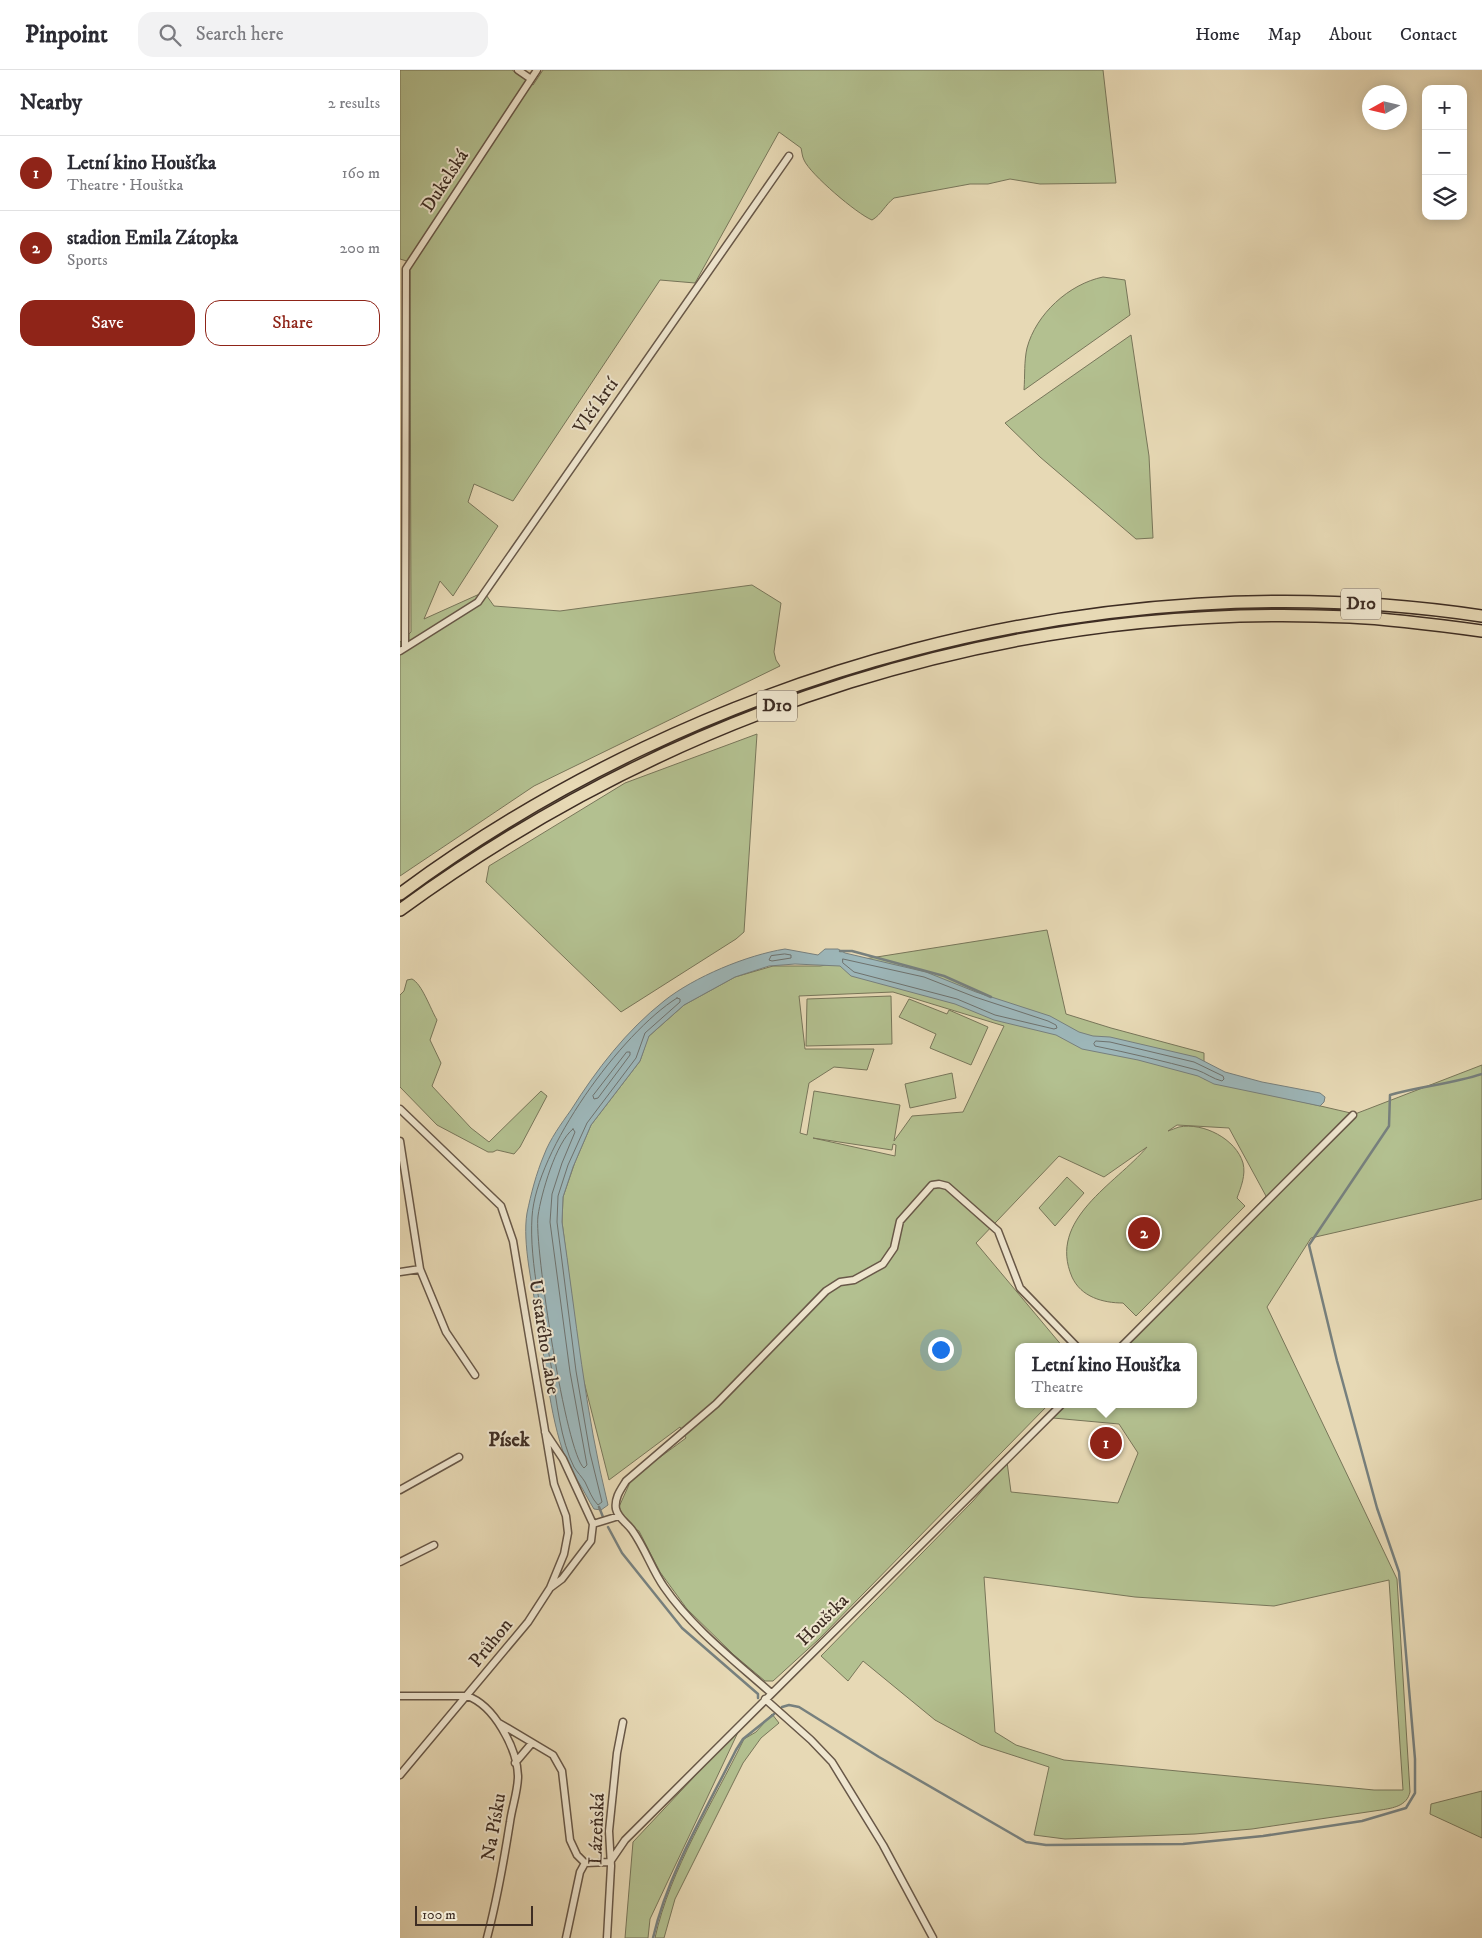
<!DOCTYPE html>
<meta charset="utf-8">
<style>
:root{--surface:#fff;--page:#f2f2f3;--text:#2b2b33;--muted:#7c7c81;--line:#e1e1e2;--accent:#8f2418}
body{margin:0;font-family:"IM FELL DW Pica",serif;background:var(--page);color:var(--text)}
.controls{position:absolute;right:15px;top:15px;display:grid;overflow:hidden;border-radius:10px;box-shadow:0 2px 12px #0003}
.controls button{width:45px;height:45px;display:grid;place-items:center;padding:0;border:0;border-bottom:1px solid var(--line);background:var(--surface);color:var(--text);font:25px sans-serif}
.compass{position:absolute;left:962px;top:15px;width:45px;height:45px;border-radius:50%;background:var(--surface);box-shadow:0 2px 12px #0003;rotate:262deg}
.scale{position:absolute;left:15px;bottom:12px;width:118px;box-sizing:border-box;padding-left:5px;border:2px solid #3e2d23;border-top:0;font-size:14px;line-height:18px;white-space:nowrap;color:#3e2d23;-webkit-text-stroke:4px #efe6cf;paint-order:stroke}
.you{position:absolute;left:540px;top:1279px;width:18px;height:18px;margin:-12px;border:4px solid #fff;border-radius:50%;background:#1a73e8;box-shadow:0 0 0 8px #1a73e833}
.badge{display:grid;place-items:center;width:32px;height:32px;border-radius:50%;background:var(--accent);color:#fff;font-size:16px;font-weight:700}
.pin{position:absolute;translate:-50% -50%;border:2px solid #fff;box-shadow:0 1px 5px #0006}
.popup{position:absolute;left:615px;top:1273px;width:182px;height:65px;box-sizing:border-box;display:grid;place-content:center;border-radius:10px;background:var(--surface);filter:drop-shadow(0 1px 4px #0005);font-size:16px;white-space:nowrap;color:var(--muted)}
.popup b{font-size:19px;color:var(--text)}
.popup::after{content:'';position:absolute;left:50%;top:100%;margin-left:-10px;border:10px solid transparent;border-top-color:var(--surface)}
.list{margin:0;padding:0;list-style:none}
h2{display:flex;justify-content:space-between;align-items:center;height:65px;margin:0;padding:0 20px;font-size:21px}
h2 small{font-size:16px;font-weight:400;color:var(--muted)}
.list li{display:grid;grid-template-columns:32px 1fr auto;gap:15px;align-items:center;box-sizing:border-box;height:75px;padding:0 20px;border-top:1px solid var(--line)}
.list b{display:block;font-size:19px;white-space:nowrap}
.list p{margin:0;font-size:16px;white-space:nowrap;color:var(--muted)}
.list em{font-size:16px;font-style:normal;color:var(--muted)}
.actions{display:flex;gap:10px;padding:15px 20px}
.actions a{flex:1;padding:11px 0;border:1px solid var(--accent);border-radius:15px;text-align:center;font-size:18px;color:var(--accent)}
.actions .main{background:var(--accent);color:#fff}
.icon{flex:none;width:28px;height:28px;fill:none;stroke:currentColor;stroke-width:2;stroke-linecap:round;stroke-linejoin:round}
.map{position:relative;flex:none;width:1082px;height:1868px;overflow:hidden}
header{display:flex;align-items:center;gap:30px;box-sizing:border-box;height:70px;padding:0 25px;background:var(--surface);border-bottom:1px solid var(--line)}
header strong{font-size:24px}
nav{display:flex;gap:28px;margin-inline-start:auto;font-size:18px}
.search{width:350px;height:45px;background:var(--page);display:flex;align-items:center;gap:12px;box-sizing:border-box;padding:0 18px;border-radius:15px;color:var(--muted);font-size:19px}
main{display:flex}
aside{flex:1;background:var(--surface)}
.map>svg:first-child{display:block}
</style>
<header>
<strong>Pinpoint</strong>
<div class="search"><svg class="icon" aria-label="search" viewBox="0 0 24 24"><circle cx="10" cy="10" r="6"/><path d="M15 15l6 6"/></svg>Search here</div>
<nav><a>Home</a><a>Map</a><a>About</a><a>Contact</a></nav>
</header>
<main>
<aside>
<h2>Nearby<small>2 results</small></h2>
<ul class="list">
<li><span class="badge">1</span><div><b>Letní kino Houšťka</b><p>Theatre · Houštka</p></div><em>160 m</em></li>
<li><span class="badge">2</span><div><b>stadion Emila Zátopka</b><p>Sports</p></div><em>200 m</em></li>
</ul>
<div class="actions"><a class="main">Save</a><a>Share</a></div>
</aside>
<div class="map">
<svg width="1082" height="1868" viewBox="0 0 1082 1868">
<rect width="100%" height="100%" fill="#e7d9b5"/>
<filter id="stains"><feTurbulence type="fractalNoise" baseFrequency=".004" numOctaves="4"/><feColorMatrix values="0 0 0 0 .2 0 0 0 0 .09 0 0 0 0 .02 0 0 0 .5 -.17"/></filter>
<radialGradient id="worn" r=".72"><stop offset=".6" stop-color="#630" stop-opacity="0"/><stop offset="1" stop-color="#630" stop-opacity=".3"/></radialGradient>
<path fill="#b3c090" stroke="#78765a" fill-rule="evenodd" d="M0,0h112l21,15 10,-15h560l13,113 -76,1 -30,-5 -22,5h-18l-76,14c-9,7 -13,17 -22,22 -15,-6 -62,-46 -68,-60 -2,-4 -2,-8 -3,-12l-22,-16 -84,151 -35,-3 -147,221 -39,-17 -6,18 30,24 -45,70 -13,-15 -16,38 60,-27 10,14 66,5 192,-26 29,18 -7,49 2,8 4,6 -246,120 -134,90v-234l11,-10 -1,-370 -10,-3z
M703,207l22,3 5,35 -106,75c1,-14 0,-29 3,-42 9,-34 42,-64 76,-71z
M731,265l18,121 4,82 -17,1 -96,-82 -35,-34z
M357,664l-13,198 -8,7 -115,73 -135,-130 3,-16 136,-83z
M647,860l19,84 45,14 93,25v26l151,35 127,-49v134l-171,39 -44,69 130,272 13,213c-3,14 -17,16 -29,18l-129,19 -57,5 -130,5 -31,-4 15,-68 -68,-22 -46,-25 -72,-59 -15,20 -27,-25 152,-155 34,-39 4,30 107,11 20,-50 -19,-29 -66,-6 14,-14h127v-57h-72l144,-151 -37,-68 -52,-3 -9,6c4,-1 7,-3 11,-4 24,-5 57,12 64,36 3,12 -2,24 -6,35l8,8 -109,110 -13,-13c-20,0 -42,-6 -51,-26 -25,-58 44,-93 75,-130l-43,30 -45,-21 -83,87 87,104h-45v57h31l-231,236 -45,41h-8l-31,-26 -47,-46 -27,-37 -21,-41 -25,-13 18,-40 54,-40 -6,-11 -71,53 -28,-110 -19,-148 1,-25 12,-35 16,-37 49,-64 8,-24 36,-32 51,-28 38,-11h47zM493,922l111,34 -41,86 -51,4 -18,25 6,-36 -86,-14 -7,44 -7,-2 9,-50 25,-16 33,3 7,-21h-69l-6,-53zM413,1068l79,12 1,-6 3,1 -1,11zM584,1507l151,20 139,9 115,-26 14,210h-29l-310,-30 -48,-15 -21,-13z
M12,909c10,5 18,29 25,41l-7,20 11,23 -9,23 39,42 18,14 52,-51 6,5 -27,51 -6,7 -17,-4 -4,2h-5l-51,-27 -37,-38v-92l4,-4 3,-11z
M491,926l1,48 -86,2 1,-47z
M509,929l38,15 2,-4 39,17 -17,38 -41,-17 6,-14 -37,-17z
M552,1003l4,25 -46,10 -5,-24z
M667,1107l17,16 -29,33 -16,-18z
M372,1644l7,9 -18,15 -18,25 -68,136 -11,39h-9c15,-69 58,-135 89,-199l12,-7z
M340,1658l-90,191 -2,19h-23l8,-96z
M1082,1721v47l-52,-24 1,-10z"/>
<path fill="#9db7ba" stroke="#77807e" d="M385,879l33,6 7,-6h13l7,4 81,19 50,20 74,24 29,16 14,4 17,1 86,20 29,15 37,10 58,11 5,4 -1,5 -4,4 -106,-22 -16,-8 -60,-16 -56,-11 -26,-14 -62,-15 -39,-16 -104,-28 -11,-10 -45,-2 -26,2 -34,11 -51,28 -35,31 -9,25 -49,64 -18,42 -10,30 -1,25c14,95 23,190 46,283l-7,5 -7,-1c-5,-8 -10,-18 -15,-26 -3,-5 -8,-10 -10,-16 -19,-43 -23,-102 -31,-148 -5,-30 -16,-76 -11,-106 4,-19 9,-39 17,-58 6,-16 17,-31 27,-45 26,-41 55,-79 93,-109 30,-24 83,-46 121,-52z"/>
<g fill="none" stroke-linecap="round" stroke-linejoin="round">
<path stroke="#6e726e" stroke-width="1" d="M385,884l6,1v3l-19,3 -3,-1 2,-4z
M443,889l81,18 51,20 73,24 8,4 1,3 -3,1 -59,-14 -38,-16 -103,-27 -11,-9z
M277,928l3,1v3l-35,31 -9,25 -49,65 -19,42 -10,31 -1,26 19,149 14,82 12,49 -4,3c-6,-6 -9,-15 -13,-23 -3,-5 -8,-10 -11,-15 -13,-25 -18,-68 -22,-96 -8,-47 -23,-108 -20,-154 4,-67 89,-184 145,-219z
M696,971l14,1 84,20 29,14 1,3 -2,2c-9,-2 -16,-8 -25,-11 -34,-9 -67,-17 -102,-24l-1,-2z
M227,982h3v3l-32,43 -4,1 -1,-3z
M173,1059l2,3 -13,31 -10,31 -2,28 20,150 17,93 -3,3c-18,-14 -50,-223 -46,-252 3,-22 18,-74 35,-87z"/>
<path stroke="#77807e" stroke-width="2.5" d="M440,881h12l92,25 47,21
M199,1437l4,10
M208,1457l14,26 60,75 76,66v4
M382,1637l7,-2 10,2 80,50 147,85 20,3 137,-1 80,-8 99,-15 44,-13 9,-15v-34l-16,-187 -22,-64 -40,-147 -28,-116 80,-119 1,-31c31,-9 62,-11 92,-21
M253,1868c15,-65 53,-128 83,-188l7,-11 31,-25"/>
<defs>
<path id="street" d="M118,0l13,9
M5,577l1,-378 131,-199
M0,581l78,-49 311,-446
M0,1039l101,97 12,35 41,243 12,32 2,17 -4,21 -14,34
M0,1071l20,128 26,63 29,43
M0,1202l20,-3
M721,1277l232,-232
M145,1362l18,27 30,65
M0,1420l59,-33
M193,1454l26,-8
M0,1492l34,-17
M371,1623c-37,-33 -78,-64 -107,-106 -12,-17 -19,-39 -32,-57 -5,-7 -14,-12 -16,-21 -2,-11 5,-20 10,-28l90,-77 110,-113 14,-9 14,-2 29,-16 11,-16 6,-27 32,-36 7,-1 8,2 51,45 22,57 57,59
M0,1626h67c27,9 50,52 51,80 0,15 -6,31 -8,46 -6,38 -13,78 -23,116
M365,1629l46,41 21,22 51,83 50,93
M99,1653l54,32 9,16 8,69 7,15 8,8
M115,1693l17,-20
M0,1705l128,-153 22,-34 12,-9 29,-38 2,-17
M210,1792l15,-22 437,-436
M166,1868l14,-66 5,-9 25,-1
M207,1868l4,-72 -2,-35 8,-78 6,-31"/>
<path id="highway" d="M0,824c303,-225 708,-334 1082,-278
M0,840c276,-201 607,-309 950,-293 44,2 88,8 132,14"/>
</defs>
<use href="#street" stroke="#685848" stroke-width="9"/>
<use href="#highway" stroke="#3e2d23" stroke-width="14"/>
<use href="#street" stroke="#efe6cf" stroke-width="6"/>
<use href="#highway" stroke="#e7d9b5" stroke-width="11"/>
</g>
<g text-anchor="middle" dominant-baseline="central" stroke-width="4" stroke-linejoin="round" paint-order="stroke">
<g fill="#efe6cf" stroke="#736457" stroke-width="1">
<rect x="941" y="518.5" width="40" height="31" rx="4"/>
<rect x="357" y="620.5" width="40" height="31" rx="4"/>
</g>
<g font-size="18" font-weight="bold" fill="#3e2d23">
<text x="961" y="534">D10</text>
<text x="377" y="636">D10</text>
</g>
<g font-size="19" fill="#3e2d23" stroke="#efe6cf">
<text transform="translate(45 111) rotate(-57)">Dukelská</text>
<text transform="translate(196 336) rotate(-55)">Vlčí krtí</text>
<text transform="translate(144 1267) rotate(81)">U starého Labe</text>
<text transform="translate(423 1550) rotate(-45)">Houštka</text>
<text transform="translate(91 1573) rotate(-51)">Průhon</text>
<text transform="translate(94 1757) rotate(-80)">Na Písku</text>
<text transform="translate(197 1759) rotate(-88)">Lázeňská</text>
</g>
<g font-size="20" font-weight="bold" fill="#3e2d23" stroke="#efe6cf">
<text x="109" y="1370">Písek</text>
</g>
</g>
<rect width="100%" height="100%" filter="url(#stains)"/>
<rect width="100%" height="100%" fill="url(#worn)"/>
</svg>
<div class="controls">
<button>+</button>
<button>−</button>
<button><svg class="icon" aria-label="layers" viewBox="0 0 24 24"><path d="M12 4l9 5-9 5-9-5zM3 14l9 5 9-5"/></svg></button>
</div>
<svg class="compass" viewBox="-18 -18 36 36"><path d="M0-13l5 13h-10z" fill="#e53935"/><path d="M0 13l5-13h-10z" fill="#7c7c81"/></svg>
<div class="scale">100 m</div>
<div class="you"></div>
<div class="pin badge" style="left:706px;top:1373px">1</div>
<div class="popup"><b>Letní kino Houšťka</b>Theatre</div>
<div class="pin badge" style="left:744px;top:1163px">2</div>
</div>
</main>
